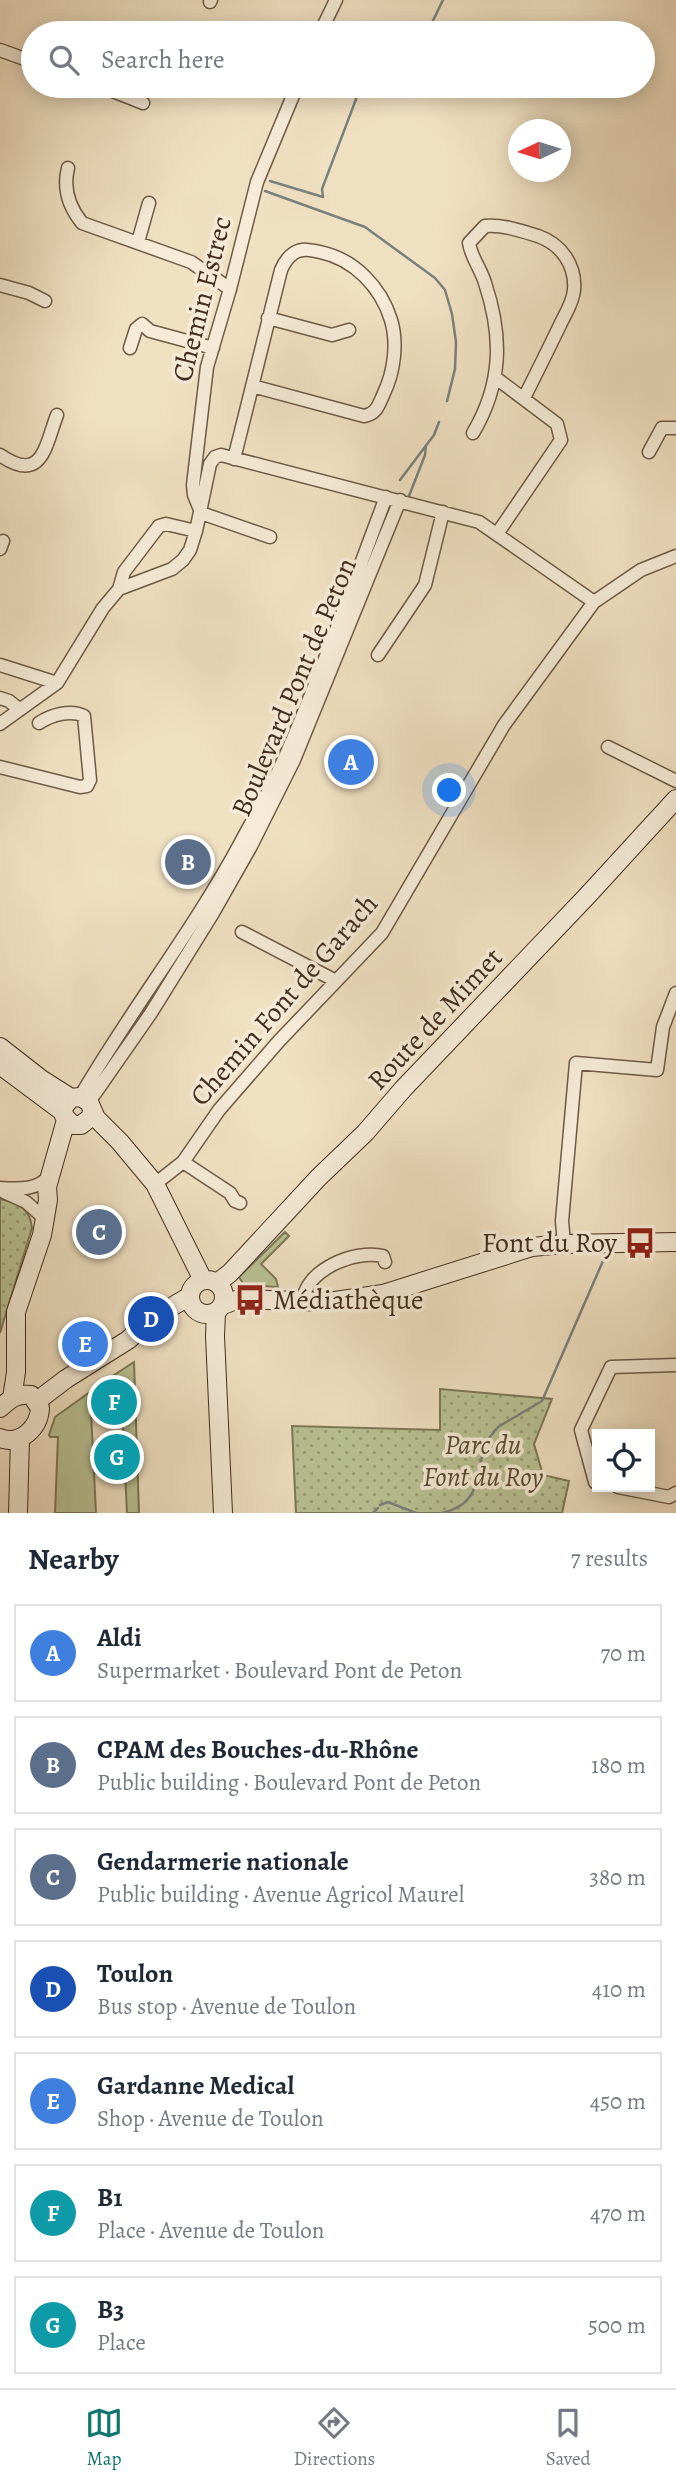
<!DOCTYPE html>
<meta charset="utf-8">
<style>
:root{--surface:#fff;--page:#f6f6f7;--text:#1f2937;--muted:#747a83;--line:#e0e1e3;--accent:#0f766e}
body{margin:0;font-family:Alegreya,serif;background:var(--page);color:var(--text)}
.controls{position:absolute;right:21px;bottom:21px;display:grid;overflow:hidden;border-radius:0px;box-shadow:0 4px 18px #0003}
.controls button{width:63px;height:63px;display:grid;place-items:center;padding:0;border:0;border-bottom:2px solid var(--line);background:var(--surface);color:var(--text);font:35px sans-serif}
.compass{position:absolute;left:508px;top:119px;width:63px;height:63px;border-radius:50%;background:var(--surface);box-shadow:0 4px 18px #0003;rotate:266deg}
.you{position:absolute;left:450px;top:791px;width:24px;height:24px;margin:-18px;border:5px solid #fff;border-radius:50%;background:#1a73e8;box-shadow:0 0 0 10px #1a73e833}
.badge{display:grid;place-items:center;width:46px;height:46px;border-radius:50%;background:var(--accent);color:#fff;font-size:23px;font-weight:700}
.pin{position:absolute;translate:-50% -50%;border:4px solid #fff;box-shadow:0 2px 7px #0006}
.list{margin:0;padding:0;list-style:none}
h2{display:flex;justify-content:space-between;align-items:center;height:91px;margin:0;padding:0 28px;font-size:30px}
h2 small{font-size:23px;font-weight:400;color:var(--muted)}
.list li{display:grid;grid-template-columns:46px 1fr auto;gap:21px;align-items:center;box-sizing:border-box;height:98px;margin:0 14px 14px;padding:0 14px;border:2px solid var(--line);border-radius:0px}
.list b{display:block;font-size:26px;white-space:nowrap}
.list p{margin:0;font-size:23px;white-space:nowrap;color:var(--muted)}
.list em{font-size:23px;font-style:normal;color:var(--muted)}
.icon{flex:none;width:38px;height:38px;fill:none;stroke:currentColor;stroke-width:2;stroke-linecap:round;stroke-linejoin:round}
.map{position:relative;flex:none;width:676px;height:1513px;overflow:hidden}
.search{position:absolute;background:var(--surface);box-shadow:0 4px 18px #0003;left:21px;right:21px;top:21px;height:77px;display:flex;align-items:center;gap:18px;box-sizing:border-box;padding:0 24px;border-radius:38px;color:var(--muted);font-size:26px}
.sheet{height:875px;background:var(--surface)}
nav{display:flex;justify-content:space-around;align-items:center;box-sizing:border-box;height:98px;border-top:2px solid var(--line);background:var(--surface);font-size:19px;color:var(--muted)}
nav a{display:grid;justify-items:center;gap:4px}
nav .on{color:var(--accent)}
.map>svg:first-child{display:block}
</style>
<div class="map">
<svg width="676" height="1513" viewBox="0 0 676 1513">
<defs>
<pattern id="park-dots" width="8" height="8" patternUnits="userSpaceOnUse" patternTransform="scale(1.75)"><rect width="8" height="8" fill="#b8c294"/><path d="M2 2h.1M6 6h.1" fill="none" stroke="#979e78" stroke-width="1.8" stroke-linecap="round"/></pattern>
</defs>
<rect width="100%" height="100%" fill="#f0e0c2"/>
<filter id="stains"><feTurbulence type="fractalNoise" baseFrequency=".00286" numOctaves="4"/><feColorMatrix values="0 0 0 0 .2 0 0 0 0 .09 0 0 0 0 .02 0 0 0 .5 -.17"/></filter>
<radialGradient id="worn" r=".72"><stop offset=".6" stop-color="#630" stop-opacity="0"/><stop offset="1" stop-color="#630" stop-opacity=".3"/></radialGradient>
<path fill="#b8c294" stroke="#7d7858" stroke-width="2" d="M285,1232l4,4 -28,28 15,15 2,8 -34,-2 -5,-8z
M134,1362l5,151h-12l-6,-125 -13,-1v-8z
M90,1392l6,121h-41l3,-76h-8l-1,-2 6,-18z"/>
<path fill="url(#park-dots)" stroke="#7d7858" stroke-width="2" d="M0,1199c18,4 30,9 32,29l-32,105z
M440,1389l112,10 -18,45 9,31 26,6 -7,32h-266l-4,-87 148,4z"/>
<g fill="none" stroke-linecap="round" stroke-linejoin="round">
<path stroke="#79827d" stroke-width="2.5" d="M427,33l16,-33
M270,181l53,16 -1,-8 39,-103
M265,191l100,36 70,51 10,12 7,24 4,28 -1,27 -8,32
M400,480l34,-45 5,-13
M409,496l16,-41 1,-10
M489,1438l9,-11 44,-26 64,-147
M380,1505l8,-3 28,11
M373,1513l5,-5
M442,1513c42,-10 32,-39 44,-70"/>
<defs>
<path id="street" d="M210,2l1,-2
M320,33l16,-33
M0,50l33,12
M100,86l43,17
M68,168c-5,20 1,39 14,55l109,39 39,27
M138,242l11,-39
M0,285l29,8 16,8
M268,318l64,17 17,-5
M130,348l6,-19 6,-5 8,7 63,17
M496,378l61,46 4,16 -64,94
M473,433c29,-49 30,-96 12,-150 -4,-14 -14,-26 -16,-40l16,-17c16,-2 37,5 53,10 23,8 38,29 36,54 -1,13 -9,24 -14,35 -12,25 -24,49 -36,73
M649,452l13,-24h14
M0,455c42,29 45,-8 57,-40
M234,459l47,-189c3,-7 7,-13 13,-17 8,-5 17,-3 26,-1 34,7 61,35 71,68 7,23 3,52 -7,73 -5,11 -7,21 -20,23l-112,-30
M201,512l-7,-17 -1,-10 14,-118 23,-78 27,-107 40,-96
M201,513l69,24
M0,549l3,-8
M119,589l5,-17 35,-46 7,-2 30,7
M378,655l47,-70 18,-73
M0,665l57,18
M0,698l9,3 10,8
M0,724l57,-41 46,-75 16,-19 53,-20 11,-9 7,-10 6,-19 14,-67 5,-7 6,-2 258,67 115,80
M608,747l68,34
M0,767l80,20 7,-1 3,-6 -6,-64c-13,-7 -33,-1 -45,7
M242,932l94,49
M80,1097c51,-88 114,-167 162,-257 16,-29 33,-59 46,-90 36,-83 66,-169 98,-253
M89,1102l62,-89 62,-100 38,-67 43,-86 106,-260
M183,1162l47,31 5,8 5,2
M155,1184l28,-22 36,-52 60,-69 103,-108 122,-208 90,-123 47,-32 35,-14
M0,1188c18,1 38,3 50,-13
M4,1192l22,10 18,16
M564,1244l-2,-23 14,-158 81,7 6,-43 13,-34
M303,1303c0,-33 53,-54 80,-47l2,6
M597,1482h-2l-14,-52 30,-63 65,-2
M618,1487l51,10 7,-4"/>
<path id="secondary" d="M0,1047l41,32 30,19
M0,1065l63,47
M92,1109l-1,8 -10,8h-8l-9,-9 -1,-8 8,-10 9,-1 9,5 7,16 24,24 35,42 48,96
M190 1297a17 17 0 1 1 34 0a17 17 0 1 1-34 0Z
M217,1283l13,-10 89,-96 46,-44 38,-44 185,-194 88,-96
M223,1305l16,-6 89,3 55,-8 149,-47 32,-3 112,-2
M216,1312l-1,24 8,177
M12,1398l4,-26v-60l26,-77 6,-35 -1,-13 19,-67
M37,1401l29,-22 62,-39 23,-21 39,-23
M0,1408c10,-9 17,-15 31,-13l9,13c-1,20 -20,38 -40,30
M18,1513l2,-75"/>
</defs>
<use href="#street" stroke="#6e5a46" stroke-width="15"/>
<use href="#secondary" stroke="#422d1d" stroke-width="20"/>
<use href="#street" stroke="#f5ebd7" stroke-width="12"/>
<use href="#secondary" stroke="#f5ebd7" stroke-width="18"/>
</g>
<defs>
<symbol id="bus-bare" viewBox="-9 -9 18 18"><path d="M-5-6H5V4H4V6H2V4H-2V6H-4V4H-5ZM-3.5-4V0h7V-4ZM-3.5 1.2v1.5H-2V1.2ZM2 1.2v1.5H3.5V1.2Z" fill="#8f2418" stroke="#f5ebd7" stroke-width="2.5" paint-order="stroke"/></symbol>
</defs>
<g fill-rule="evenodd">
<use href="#bus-bare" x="618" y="1221" width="44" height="44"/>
<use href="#bus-bare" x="228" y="1278" width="44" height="44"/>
</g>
<g text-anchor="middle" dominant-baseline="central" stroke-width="7" stroke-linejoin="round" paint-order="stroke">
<g font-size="28" fill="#422d1d" stroke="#f5ebd7">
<text transform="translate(202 299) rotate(-76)">Chemin Estrec</text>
<text transform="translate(294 687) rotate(-67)">Boulevard Pont de Peton</text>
<text transform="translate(284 1000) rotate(-49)">Chemin Font de Garach</text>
<text transform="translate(435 1019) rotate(-47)">Route de Mimet</text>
</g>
<g font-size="28" fill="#422d1d" stroke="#f5ebd7" text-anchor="end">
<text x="617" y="1243">Font du Roy</text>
<text x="273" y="1300" text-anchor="start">Médiathèque</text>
</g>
<g font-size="28" font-style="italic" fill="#5a4b35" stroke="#f5ebd7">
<text x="483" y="1445">Parc du<tspan x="483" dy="32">Font du Roy</tspan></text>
</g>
</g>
<rect width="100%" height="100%" filter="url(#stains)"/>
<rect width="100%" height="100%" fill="url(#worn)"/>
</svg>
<div class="controls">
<button><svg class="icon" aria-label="locate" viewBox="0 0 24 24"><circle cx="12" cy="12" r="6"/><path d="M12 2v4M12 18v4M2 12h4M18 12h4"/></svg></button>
</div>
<svg class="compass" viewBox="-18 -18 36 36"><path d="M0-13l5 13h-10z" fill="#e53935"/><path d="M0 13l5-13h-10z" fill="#747a83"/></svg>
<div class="you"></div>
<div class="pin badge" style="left:351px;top:762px;background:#3f7fe0">A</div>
<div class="pin badge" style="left:188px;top:862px;background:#5c6f8a">B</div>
<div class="pin badge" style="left:99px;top:1232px;background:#5c6f8a">C</div>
<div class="pin badge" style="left:151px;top:1319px;background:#1a4fb4">D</div>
<div class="pin badge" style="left:85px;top:1344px;background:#3f7fe0">E</div>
<div class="pin badge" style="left:114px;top:1402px;background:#0f9aa8">F</div>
<div class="pin badge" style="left:117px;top:1457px;background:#0f9aa8">G</div>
<div class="search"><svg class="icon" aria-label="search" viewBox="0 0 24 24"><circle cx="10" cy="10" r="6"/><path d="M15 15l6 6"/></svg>Search here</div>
</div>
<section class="sheet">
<h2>Nearby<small>7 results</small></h2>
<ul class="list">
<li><span class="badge" style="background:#3f7fe0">A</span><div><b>Aldi</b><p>Supermarket · Boulevard Pont de Peton</p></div><em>70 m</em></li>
<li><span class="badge" style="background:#5c6f8a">B</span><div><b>CPAM des Bouches-du-Rhône</b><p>Public building · Boulevard Pont de Peton</p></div><em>180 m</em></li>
<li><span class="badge" style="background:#5c6f8a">C</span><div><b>Gendarmerie nationale</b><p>Public building · Avenue Agricol Maurel</p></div><em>380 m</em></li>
<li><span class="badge" style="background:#1a4fb4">D</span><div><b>Toulon</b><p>Bus stop · Avenue de Toulon</p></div><em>410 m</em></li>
<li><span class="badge" style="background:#3f7fe0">E</span><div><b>Gardanne Medical</b><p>Shop · Avenue de Toulon</p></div><em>450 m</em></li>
<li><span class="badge" style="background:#0f9aa8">F</span><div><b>B1</b><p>Place · Avenue de Toulon</p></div><em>470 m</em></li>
<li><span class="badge" style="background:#0f9aa8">G</span><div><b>B3</b><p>Place</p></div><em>500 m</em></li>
</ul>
</section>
<nav>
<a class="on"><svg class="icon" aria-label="map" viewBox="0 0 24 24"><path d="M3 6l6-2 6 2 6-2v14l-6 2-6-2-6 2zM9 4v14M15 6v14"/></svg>Map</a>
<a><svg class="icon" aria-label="directions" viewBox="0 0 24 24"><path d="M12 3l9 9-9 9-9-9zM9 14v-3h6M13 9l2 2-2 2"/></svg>Directions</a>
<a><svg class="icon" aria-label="saved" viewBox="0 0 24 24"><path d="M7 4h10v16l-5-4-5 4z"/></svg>Saved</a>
</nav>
